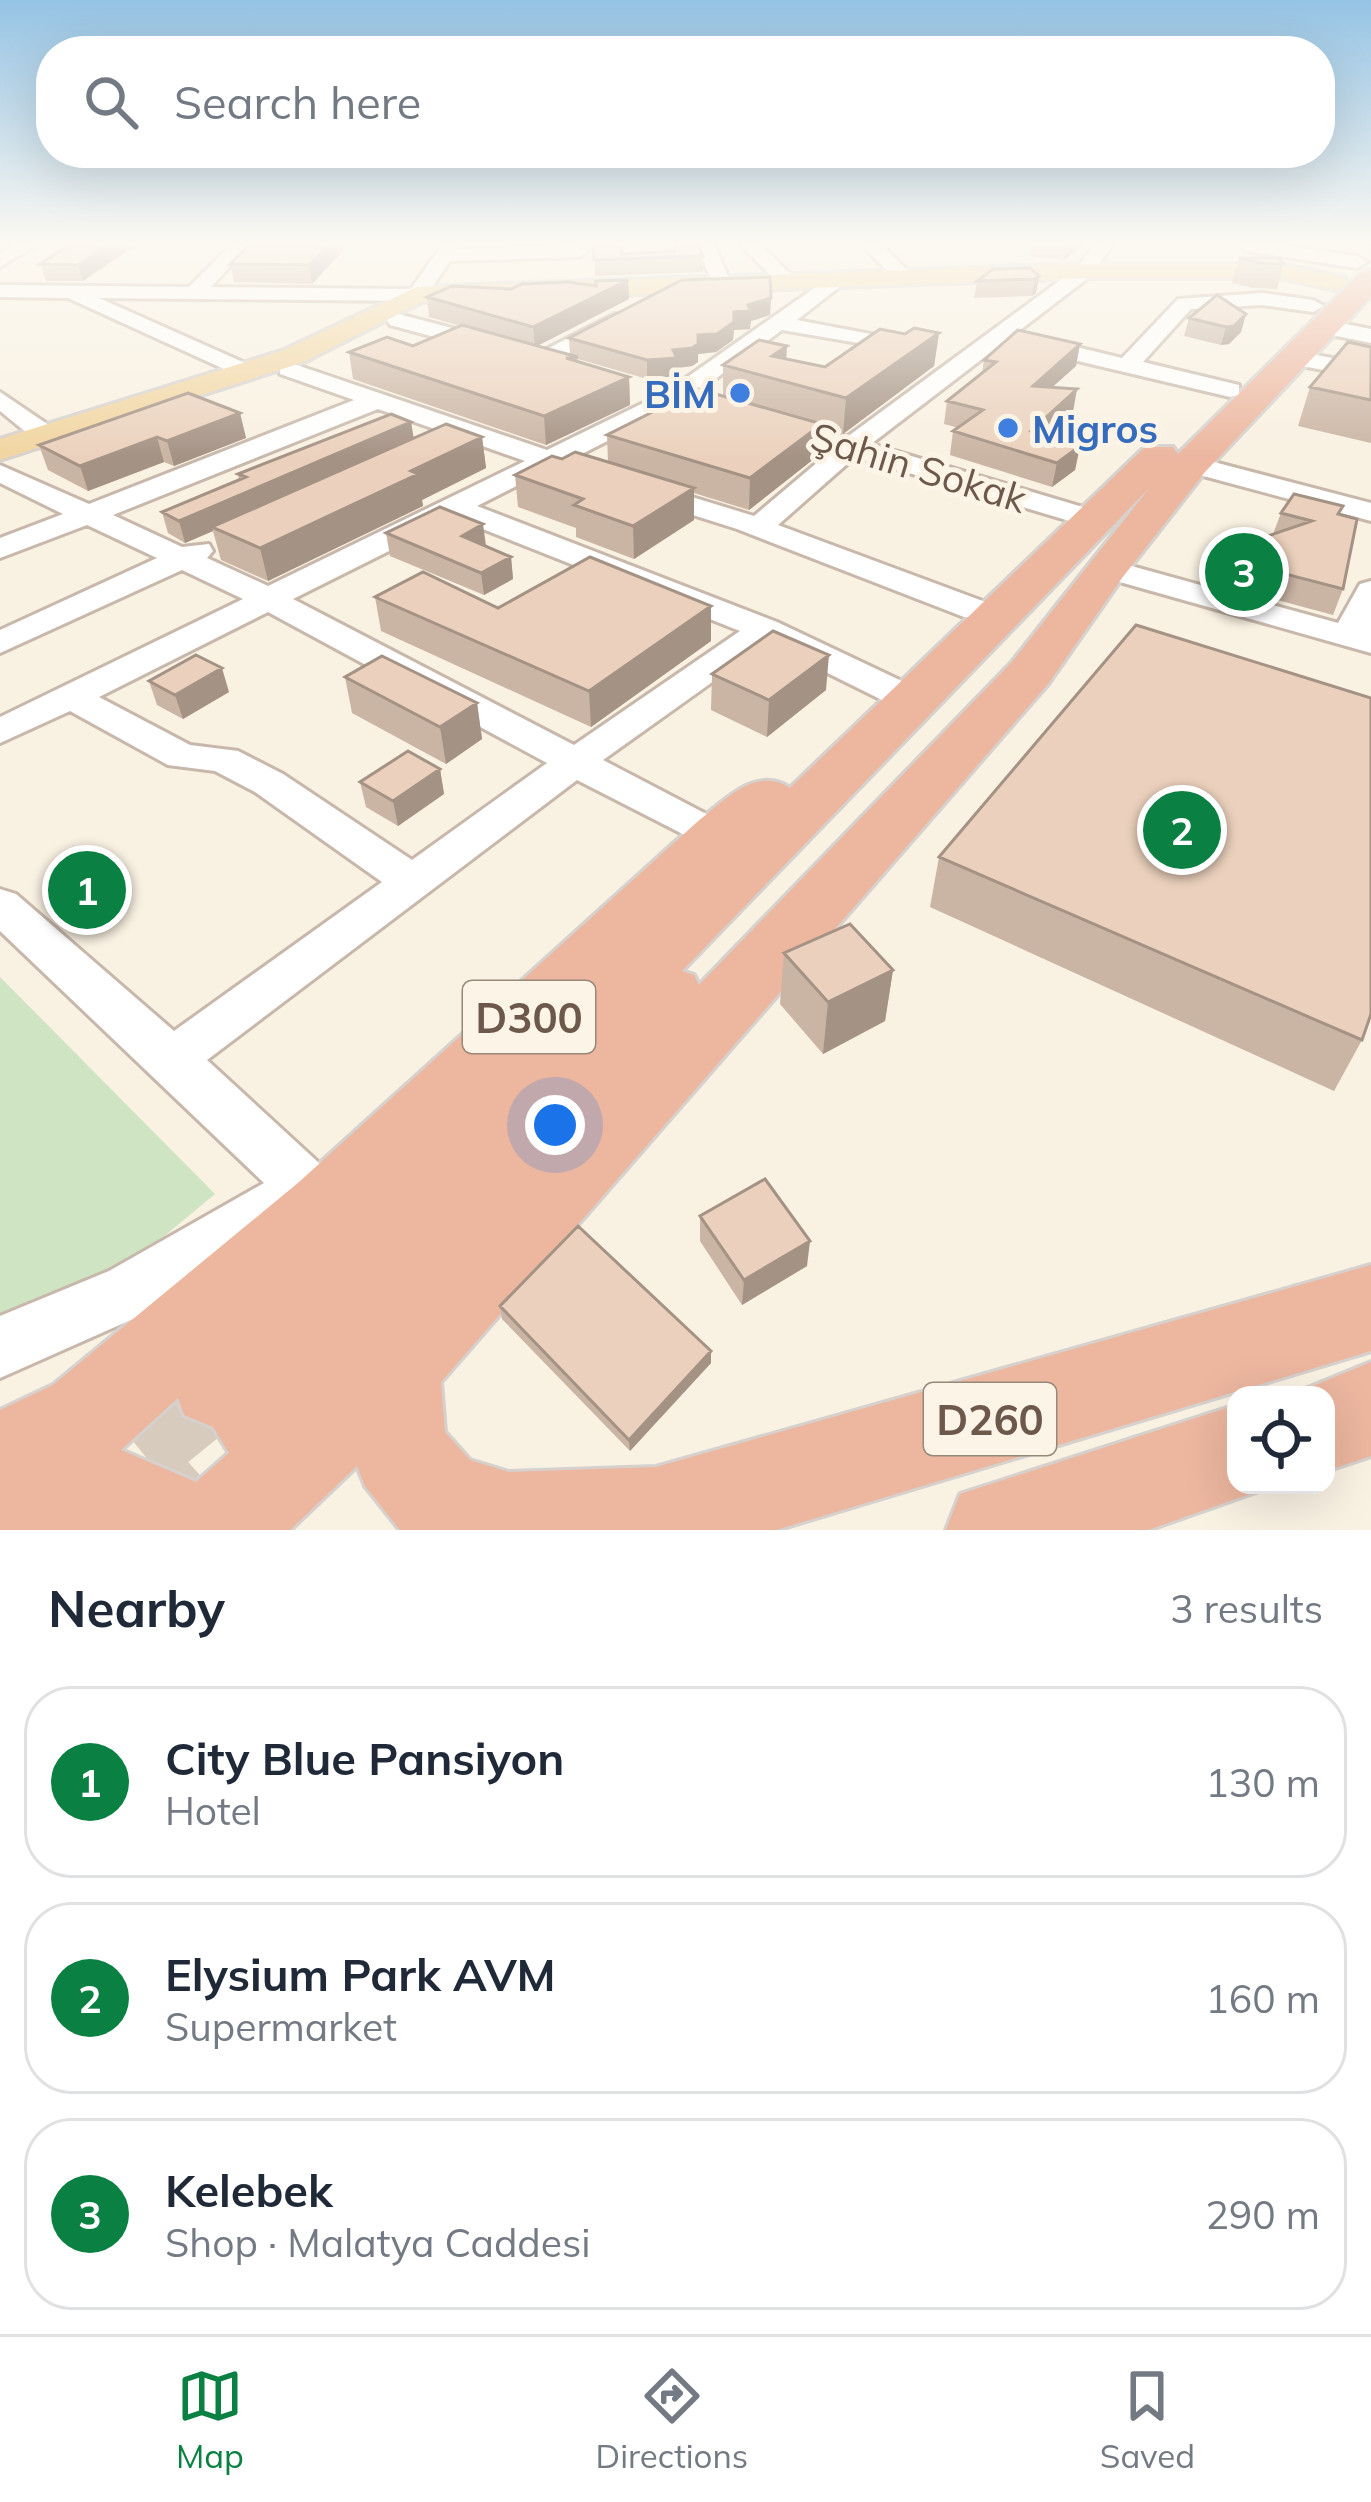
<!DOCTYPE html>
<meta charset="utf-8">
<style>
:root{--surface:#fff;--page:#f2f2f3;--text:#1f2937;--muted:#747a83;--line:#e0e1e3;--accent:#0b8043}
body{margin:0;font-family:Mulish,sans-serif;background:var(--page);color:var(--text)}
.controls{position:absolute;right:36px;bottom:36px;display:grid;overflow:hidden;border-radius:24px;box-shadow:0 12px 48px #0002}
.controls button{width:108px;height:108px;display:grid;place-items:center;padding:0;border:0;border-bottom:3px solid var(--line);background:var(--surface);color:var(--text);font:60px sans-serif}
.you{position:absolute;left:555px;top:1125px;width:42px;height:42px;margin:-30px;border:9px solid #fff;border-radius:50%;background:#1a73e8;box-shadow:0 0 0 18px #1a73e833}
.badge{display:grid;place-items:center;width:78px;height:78px;border-radius:50%;background:var(--accent);color:#fff;font-size:39px;font-weight:700}
.pin{position:absolute;translate:-50% -50%;border:6px solid #fff;box-shadow:0 3px 12px #0006}
.list{margin:0;padding:0;list-style:none}
h2{display:flex;justify-content:space-between;align-items:center;height:156px;margin:0;padding:0 48px;font-size:51px}
h2 small{font-size:39px;font-weight:400;color:var(--muted)}
.list li{display:grid;grid-template-columns:78px 1fr auto;gap:36px;align-items:center;box-sizing:border-box;height:192px;margin:0 24px 24px;padding:0 24px;border:3px solid var(--line);border-radius:48px}
.list b{display:block;font-size:45px;white-space:nowrap}
.list p{margin:0;font-size:39px;white-space:nowrap;color:var(--muted)}
.list em{font-size:39px;font-style:normal;color:var(--muted)}
.icon{flex:none;width:66px;height:66px;fill:none;stroke:currentColor;stroke-width:2;stroke-linecap:round;stroke-linejoin:round}
.map{position:relative;flex:none;width:1371px;height:1530px;overflow:hidden}
.search{position:absolute;background:var(--surface);box-shadow:0 12px 48px #0002;left:36px;right:36px;top:36px;height:132px;display:flex;align-items:center;gap:30px;box-sizing:border-box;padding:0 42px;border-radius:48px;color:var(--muted);font-size:45px}
.sheet{height:804px;background:var(--surface)}
nav{display:flex;justify-content:space-around;align-items:center;box-sizing:border-box;height:168px;border-top:3px solid var(--line);background:var(--surface);font-size:33px;color:var(--muted)}
nav a{display:grid;justify-items:center;gap:6px}
nav .on{color:var(--accent)}
.map>svg:first-child{display:block}
</style>
<div class="map">
<svg width="1371" height="1530" viewBox="0 0 1371 1530">
<rect width="100%" height="100%" fill="#f9f1e2"/>
<path fill="#cfe4c2" d="M0,977l215,217 -82,68 -133,56z"/>
<g fill="none" stroke-linecap="round" stroke-linejoin="round">
<path stroke="#d6cbbc" stroke-width="88" stroke-dasharray="88 44" stroke-linecap="butt" d="M35,1530l182,-148
M131,1530l126,-112"/>
<defs>
<path id="minor" d="M14,245h22l-36,22v-14z
M231,245h19l-39,42 200,2 31,-44h18l-2,4 121,-4 9,6 -9,6 -129,4 -26,38 -7,2 -318,-3 155,69 4,5 -12,7 -178,-81 -68,-1v-12l189,2z
M696,245h18l18,40 -3,4h-14z
M740,245h20l40,38 -17,4z
M862,245h20l32,32 -17,4z
M1094,245h18l-20,30 -221,169 232,69 5,6 -5,6h-20l-228,-68 -77,68 210,78 4,7 -4,7h-24l-227,-88 -104,-33 -4,-6 14,-8 111,34 78,-66 -71,-22 -4,-5 4,-5 9,-3 77,22 231,-170z
M1237,245h45l75,11 10,6 -10,6 -111,-17z
M830,277l17,4 -50,39 126,24v10l-141,-24 -98,72 -112,57 6,6 -4,6 -24,-2 -73,37 300,116 131,62 5,8 -5,8h-26l-115,-57 -164,117 130,68 6,10 -6,10 -15,4 -141,-72 -370,280 137,126 8,18 -8,18 -20,7 -22,-9 -151,91 -151,67v-62l109,-45 155,-88 -264,-252v-42l16,5 158,137 208,-149 -127,-90 -40,-21 -47,-6 -98,-54 -70,32v-26l243,-118 -61,-29 -182,83v-23l157,-72 -70,-33 -87,33v-20l63,-24 -63,-31v-18l89,39 265,-104 -74,-26v-10l8,-2 259,88 119,-58zM378,409l147,52 -257,125 -61,-28 6,-7 -4,-7 -27,3 -69,-32zM455,518l285,113 -166,114 -281,-146zM268,612l279,151 -135,97 -129,-86 -45,-23 -48,-6 -91,-48z
M1262,293l51,7 11,6 -11,6 -51,-7 -71,4 -48,53 96,23v10l-9,2 -207,-49 -3,-5 11,-7 91,22 56,-59z
M398,314l104,27 3,5 -11,7 -104,-28 -3,-5z
M615,314l11,7 -3,5 -76,38h-16l-4,-5z
M1325,320l46,9v14l-54,-11 -3,-5z
M1294,351l77,14v14l-85,-16v-10z
M0,392l56,38 4,6 -4,6h-18l-38,-31z
M1191,456l180,47v18l-190,-51 -4,-6z
M1106,559l232,64 22,-39 11,-3v72l-276,-78 -5,-7 5,-7z"/>
<path id="major" d="M1085,264h197l63,14 3,5 -12,7 -54,-12h-197l-663,24 -118,60 -304,98v-21l284,-89 133,-63z"/>
<path id="highway" d="M1371,270v26l-166,176 -83,106 -74,106 -607,698 4,50 25,28 39,12 147,-5 715,-202v86l-595,179h-376l-35,-44 -8,-20 -67,64h-290v-120l53,-25 246,-203 397,-359c27,-21 60,-58 94,-35l355,-341h28l5,7 183,-181zM1151,486l-139,176 -313,323 -5,-10 -12,-4zM178,1398l6,17 29,12 16,26 -33,29 -75,-32z
M1371,1362v94l-45,15v-76h-35z
M1236,1405v80l34,2 -122,43h-202l14,-36z"/>
</defs>
<use href="#minor" stroke="#c8b8ab" stroke-width="6"/>
<use href="#major" stroke="#d6d1cd" stroke-width="6"/>
<use href="#highway" stroke="#d6d1cd" stroke-width="6"/>
<use href="#minor" fill="#fff" fill-rule="evenodd"/>
<use href="#major" fill="#f1d5a1" fill-rule="evenodd"/>
<use href="#highway" fill="#ecb69f" fill-rule="evenodd"/>
</g>
<path fill="#cab4a3" d="M136,245l-53,36h-37l-6,-17z
M348,245l-36,39 -78,-2 -4,-18z
M593,245l29,9 81,2v16l-108,4z
M1031,245h52l-19,15 -35,-4z
M1239,258l45,6 -7,25 -24,-1 -21,-5z
M1039,276l-3,17 -4,3 -58,2 3,-17z
M628,280l1,19 -92,47 33,9 -1,-17 202,-40 -1,17 -19,6 -1,8 -16,1 -1,10 -17,12 -18,2v8l-6,4 -15,2v8l-30,3 -69,-20 1,3 50,15 1,28 -84,40 -193,-66 -4,-27 64,-6 48,-20 -32,-9 -2,-20 84,-8 85,-3z
M1246,314l-5,18 -12,12 -8,1 -37,-9 5,-18z
M939,333l-5,33 -91,68 -21,-6 -2,26 -71,56 -55,-17v27l-60,39 -58,-22v-9l-58,-21 -3,-32 47,-16 46,3 -1,-27 116,-39v-31l63,-6 39,8 80,-33z
M1080,344l-4,22 -24,21 21,25 -26,24 33,10 -5,24 -23,17 -102,-32 3,-24 6,-3 -15,-4 3,-23 35,-28 2,-13z
M1371,347v96l-73,-17 12,-39z
M240,413l6,25 -72,28 -10,-4 -76,29 -40,-21 -9,-25z
M411,422l3,17 68,-2 4,31 -64,32 1,6 -155,75 -47,-21 -8,-29 -28,12 -17,-10 -6,-21 77,-32 -1,-6z
M1281,513l59,2 3,74 -10,26 -129,-35 8,-25 61,-21z
M386,533l100,13 25,11 2,22 -29,16 -94,-39z
M375,597l123,11 213,-2v35l-120,86 -210,-96z
M712,674l114,16 -59,47 -56,-27z
M345,677l132,26 5,36 -36,25 -94,-51z
M149,681l80,11 -46,27 -26,-14z
M440,769l4,25 -46,32 -32,-19 -6,-25z
M939,857l423,183 -28,51 -404,-184z
M784,953l109,17 -8,51 -62,33 -43,-50z
M700,1216l107,50 -65,39 -42,-64z
M500,1306l211,57 -81,88 -128,-132z"/>
<path fill="#a49284" d="M108,245h28l-53,36 -5,-16z
M329,245h19l-36,39 -3,-19z
M1067,245h16l-19,15z
M1039,276l-3,17 -4,3 3,-17z
M628,280l1,19 -94,48 -2,-20z
M771,298l-1,17 -19,6 -1,8 -16,1 -1,10 -17,12 -18,2v8l-6,4 -15,2v8l-30,3v-19l26,-10 75,-45z
M1246,314l-5,18 -12,12 -8,1 5,-18z
M939,333l-5,33 -91,68 3,-36z
M1080,344l-4,22 -47,42 4,-22z
M787,346l-2,34 -13,-24z
M629,377l1,28 -84,40 -2,-29z
M1077,389l-4,23 -46,43 4,-24z
M240,413l6,25 -72,28 -7,-25z
M411,422l3,20 -202,85 1,4 -28,12 -6,-22z
M822,424l-2,30 -71,56 1,-32z
M157,437l7,25 -76,29 -8,-25z
M482,437l4,31 -64,32 1,6 -155,75 -8,-33z
M1080,446l-5,24 -23,17 5,-24z
M694,488v32l-60,39 -1,-33z
M483,524l3,22 -24,-10z
M511,557l2,22 -29,16 -3,-22z
M711,606v35l-120,86 -2,-36z
M829,655l-3,35 -59,47 2,-37z
M222,668l7,24 -46,27 -8,-24z
M477,703l5,36 -36,25 -6,-37z
M440,769l4,25 -46,32 -5,-25z
M893,970l-8,51 -62,33 5,-52z
M810,1241l-3,25 -65,39 2,-25z
M711,1351v12l-81,88 -1,-11z"/>
<path fill="#ebd1bd" stroke="#a49284" stroke-width="3" d="M69,245h39l-30,20 -38,-1z
M249,245h80l-20,20 -79,-1z
M593,245h27l2,9 53,-3v-6h23l5,11 -109,4z
M1239,258h39l6,6 -24,-1z
M1030,268l9,8 -4,3 -58,2 16,-12z
M770,277l1,21 -23,7 3,6 -17,1v10l-17,12 -19,1v9l-6,4 -19,2 4,8 -30,2 -78,-22 113,-58z
M628,280l-95,47 -106,-30 25,-11 59,3 11,-5 46,-2 28,4v-5z
M1217,295l29,19 -12,12 -8,1 -37,-9z
M462,325l116,32 -12,1 63,19 -85,39 -195,-64 38,-15 26,9z
M914,328l25,5 -93,65 -123,-33 36,-25 28,6 -15,10 53,11 55,-38 25,5z
M1018,330l62,14 -47,42 44,3 -46,42 49,15 -23,17 -104,-32 30,-21 -36,-9 49,-39 -12,-2z
M1348,342l23,5v53l-61,-13z
M698,389l124,35 -72,54 -143,-43z
M188,393l52,20 -73,28 -10,-4 -77,29 -41,-21z
M391,414l20,8 -232,99 -17,-9 84,-35 -8,-3z
M446,424l36,13 -71,34 7,3 -158,74 -48,-21z
M575,452l119,36 -61,38 -59,-21 9,-6 -68,-24 37,-19 10,3z
M1294,494l49,12 -5,8 19,5 -14,70 -131,-34 100,-34 -31,-8z
M440,507l43,17 -21,12 49,21 -30,16 -95,-40z
M590,557l121,49 -122,85 -214,-94 48,-25 75,36z
M1136,625l235,73v316l-9,26 -423,-183z
M773,631l56,24 -60,45 -57,-26z
M196,655l26,13 -47,27 -26,-14z
M382,656l95,47 -37,24 -95,-50z
M408,751l32,18 -47,32 -33,-19z
M850,924l43,46 -65,32 -44,-49z
M765,1179l45,62 -66,39 -44,-64z
M578,1226l133,125 -82,89 -129,-134z"/>
<linearGradient id="sky" x2="0" y2="1"><stop stop-color="#95c3e4"/><stop offset="0.53" stop-color="#fcf9f2"/><stop offset="1" stop-color="#fcf9f2" stop-opacity="0"/></linearGradient>
<rect width="1371" height="459" fill="url(#sky)"/>
<g fill="#3f7fe0" stroke="#fcf5e7" stroke-width="4.5">
<circle cx="740" cy="393" r="12"/>
<circle cx="1008" cy="428" r="12"/>
</g>
<g text-anchor="middle" dominant-baseline="central" stroke-width="10" stroke-linejoin="round" paint-order="stroke">
<g font-size="39" font-weight="bold" fill="#366cbe" stroke="#fcf5e7" text-anchor="end">
<text x="716" y="393">BİM</text>
<text x="1032" y="428" text-anchor="start">Migros</text>
</g>
<g font-size="39" fill="#6d594c" stroke="#fcf5e7">
<text transform="translate(919 467) rotate(17)">Şahin Sokak</text>
</g>
<g fill="#fcf5e7" stroke="#98887a" stroke-width="3">
<rect x="463" y="981" width="132" height="72" rx="9"/>
<rect x="924" y="1383" width="132" height="72" rx="9"/>
</g>
<g font-size="42" font-weight="bold" fill="#6d594c">
<text x="529" y="1017">D300</text>
<text x="990" y="1419">D260</text>
</g>
</g>
</svg>
<div class="controls">
<button><svg class="icon" aria-label="locate" viewBox="0 0 24 24"><circle cx="12" cy="12" r="6"/><path d="M12 2v4M12 18v4M2 12h4M18 12h4"/></svg></button>
</div>
<div class="you"></div>
<div class="pin badge" style="left:87px;top:890px">1</div>
<div class="pin badge" style="left:1182px;top:830px">2</div>
<div class="pin badge" style="left:1244px;top:572px">3</div>
<div class="search"><svg class="icon" aria-label="search" viewBox="0 0 24 24"><circle cx="10" cy="10" r="6"/><path d="M15 15l6 6"/></svg>Search here</div>
</div>
<section class="sheet">
<h2>Nearby<small>3 results</small></h2>
<ul class="list">
<li><span class="badge">1</span><div><b>City Blue Pansiyon</b><p>Hotel</p></div><em>130 m</em></li>
<li><span class="badge">2</span><div><b>Elysium Park AVM</b><p>Supermarket</p></div><em>160 m</em></li>
<li><span class="badge">3</span><div><b>Kelebek</b><p>Shop · Malatya Caddesi</p></div><em>290 m</em></li>
</ul>
</section>
<nav>
<a class="on"><svg class="icon" aria-label="map" viewBox="0 0 24 24"><path d="M3 6l6-2 6 2 6-2v14l-6 2-6-2-6 2zM9 4v14M15 6v14"/></svg>Map</a>
<a><svg class="icon" aria-label="directions" viewBox="0 0 24 24"><path d="M12 3l9 9-9 9-9-9zM9 14v-3h6M13 9l2 2-2 2"/></svg>Directions</a>
<a><svg class="icon" aria-label="saved" viewBox="0 0 24 24"><path d="M7 4h10v16l-5-4-5 4z"/></svg>Saved</a>
</nav>
